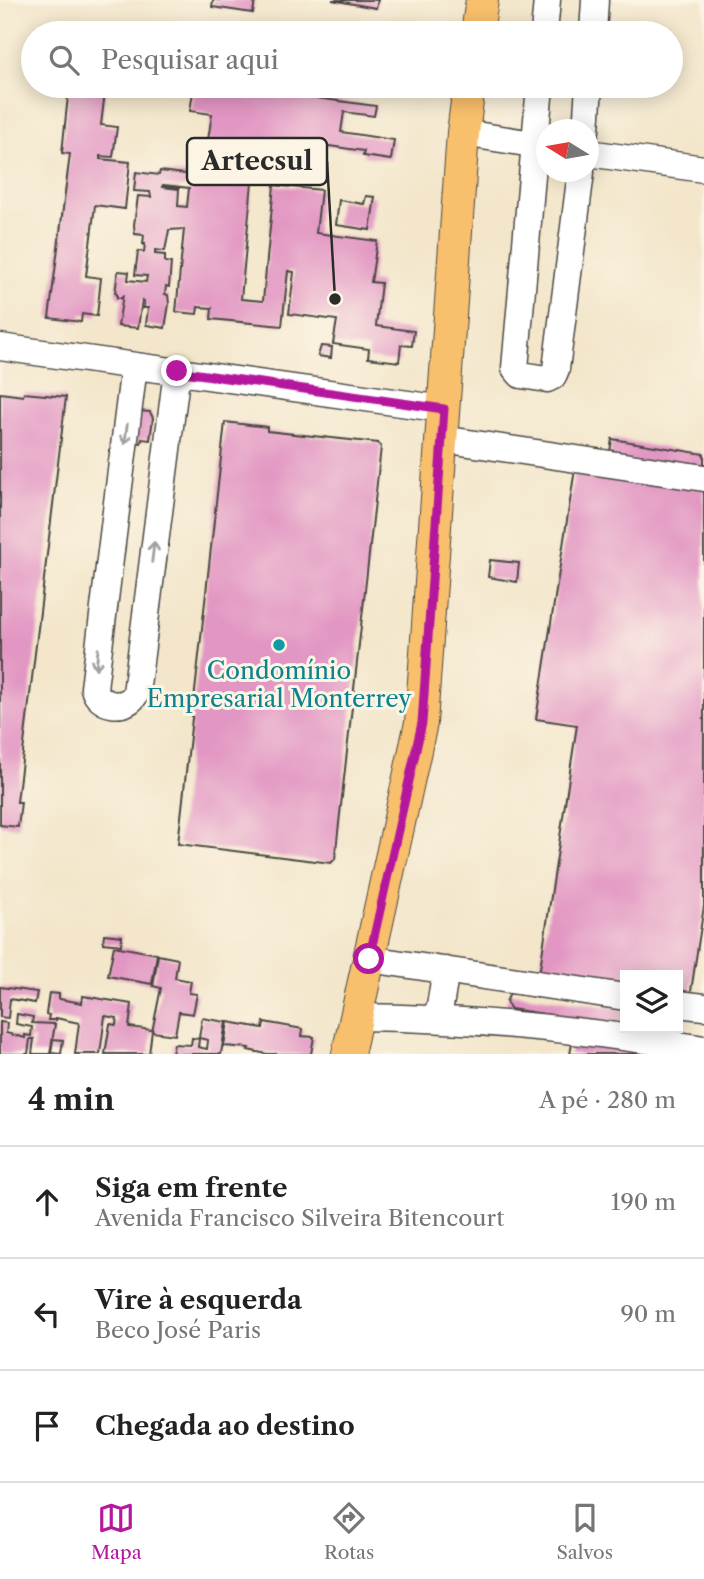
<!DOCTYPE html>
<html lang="pt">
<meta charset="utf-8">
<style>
:root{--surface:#fff;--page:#f6f6f6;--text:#222;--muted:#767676;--line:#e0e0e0;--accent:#b5179e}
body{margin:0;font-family:"Libre Caslon Text",serif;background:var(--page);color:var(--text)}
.controls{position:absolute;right:21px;bottom:21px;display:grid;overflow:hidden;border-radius:0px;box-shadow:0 4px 18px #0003}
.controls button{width:63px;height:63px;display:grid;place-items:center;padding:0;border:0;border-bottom:2px solid var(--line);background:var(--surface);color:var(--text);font:35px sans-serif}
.compass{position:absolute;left:536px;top:119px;width:63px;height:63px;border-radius:50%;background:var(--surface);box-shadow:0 4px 18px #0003;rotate:281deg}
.stop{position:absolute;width:21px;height:21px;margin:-16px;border:5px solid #b5179e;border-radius:50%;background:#fff}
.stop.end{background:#b5179e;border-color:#fff;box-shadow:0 2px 7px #0008}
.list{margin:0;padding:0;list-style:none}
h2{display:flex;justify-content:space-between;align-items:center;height:91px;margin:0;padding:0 28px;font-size:30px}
h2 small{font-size:23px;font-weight:400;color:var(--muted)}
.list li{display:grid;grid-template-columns:46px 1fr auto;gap:21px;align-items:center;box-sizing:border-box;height:112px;padding:0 28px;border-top:2px solid var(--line)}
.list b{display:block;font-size:26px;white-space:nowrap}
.list p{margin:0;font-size:23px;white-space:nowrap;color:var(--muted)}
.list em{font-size:23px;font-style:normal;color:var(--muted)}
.icon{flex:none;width:38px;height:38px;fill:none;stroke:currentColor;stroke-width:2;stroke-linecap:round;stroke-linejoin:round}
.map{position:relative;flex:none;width:704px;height:1054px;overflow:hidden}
.search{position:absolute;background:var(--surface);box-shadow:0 4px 18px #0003;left:21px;right:21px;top:21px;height:77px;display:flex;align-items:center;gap:18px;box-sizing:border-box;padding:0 24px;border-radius:38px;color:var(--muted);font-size:26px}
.sheet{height:427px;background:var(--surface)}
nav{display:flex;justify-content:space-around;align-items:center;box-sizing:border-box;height:98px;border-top:2px solid var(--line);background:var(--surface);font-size:19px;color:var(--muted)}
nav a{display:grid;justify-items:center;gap:4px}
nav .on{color:var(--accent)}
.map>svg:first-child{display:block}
</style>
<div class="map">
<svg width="704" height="1054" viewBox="0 0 704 1054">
<rect width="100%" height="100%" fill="#fcf5e5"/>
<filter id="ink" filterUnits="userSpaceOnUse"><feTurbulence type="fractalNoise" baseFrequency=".0143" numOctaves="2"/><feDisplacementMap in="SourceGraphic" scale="14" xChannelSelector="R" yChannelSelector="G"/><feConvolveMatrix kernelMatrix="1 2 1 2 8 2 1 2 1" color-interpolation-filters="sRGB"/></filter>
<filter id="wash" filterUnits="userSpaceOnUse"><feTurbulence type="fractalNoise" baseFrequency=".00686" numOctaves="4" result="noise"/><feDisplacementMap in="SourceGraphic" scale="28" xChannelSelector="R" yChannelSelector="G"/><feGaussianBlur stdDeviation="1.57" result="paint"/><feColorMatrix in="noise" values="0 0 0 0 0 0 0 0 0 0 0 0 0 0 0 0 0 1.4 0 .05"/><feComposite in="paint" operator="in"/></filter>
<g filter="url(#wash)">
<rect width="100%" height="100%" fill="#f3e6cb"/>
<g id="blocks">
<path fill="#e296c3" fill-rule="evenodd" d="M213,0h42l-2,13 -41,-6z
M332,0h46l-2,8z
M69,86h41l-1,6h-4l-4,33 16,2 -4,30 -13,-1v3l30,3 -5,47 -30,-4 -9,71 15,2 -4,38 -15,-2 -1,8 -32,-4 21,-164 -8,-1z
M194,86h34l148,20 -2,10 -30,-4 -3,20 53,8 -3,20 -28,-4 1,-5 -49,-7 -3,24 -106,-15 6,-39 -22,-3z
M160,171l92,11 -11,117 22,2 11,-116 47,5 -5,43 61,8 -6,41 10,1 -5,43 38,5 -2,15 -11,-1 -2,17 -31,-4 1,-9 -36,-5 4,-24 -48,-6 5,-42 -6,-1 -6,55 -71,-7 1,-11 -14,-1 -1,7 -21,-2 8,-83 -15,1 -4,21 -10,-1v4l10,1v7l6,1 -2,24 -3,-1 -1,8 3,1 1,9 -4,24 -19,-3 2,-17h-4v-7l-2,-1 -4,28 -20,-2 5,-31 -2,3h-4v-4l-2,-1 3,-22 11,1 -1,8 18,2 1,-6 -12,-1 3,-24 6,1 1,-8h-2l1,-9 -9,-1 -1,-9 4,-29 13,1v-1l-1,-4 -16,-1 2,-19 23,3zM163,185l26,3 -2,19 -9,-1 1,-17 -17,-2z
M366,196l9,1 -5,33 -34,-5 3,-25 25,4z
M321,346l11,1 -1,11 -13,-2z
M0,393l23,3 1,-3 42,4 -49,405h4l-3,25 -18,-2z
M139,411l11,1 3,6 -3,22 -8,-1 -1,4 -7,-2z
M225,422l42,5v4l111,12 3,4 -46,412 -4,4 -153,-19z
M612,439l92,15v19l-95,-15z
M575,469l129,20v417l-14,92 -12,-2v-21h-53v13l-86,-13 38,-250 -41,-6z
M490,560l29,3 -2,19 -29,-5z
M104,934l18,2 -1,9 -18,-2z
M114,946l43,8 -5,30 -44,-8z
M158,955l20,4 -3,19 16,3 -2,12 8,1 -4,20 -14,-2 -4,23 -23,-3 9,-44 -8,-2z
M0,987l37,5 -2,11 -25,-4 -2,19 -8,-1z
M49,993l10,1v5l23,4 1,-7 49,8 -3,23 23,3 -3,24h-44l5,-30 6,1 1,-7 -12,-2 -5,38h-25l4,-31 -23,-5v2h-8l1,-5 -3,-1z
M510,993l115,16v17l-114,-17 -5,-7z
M17,1014l16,3 -1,6 23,1 -5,30h-18l2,-15h-4l-2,15h-28v-32l7,1 -1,10 19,5v-3l6,1 1,-9 -16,-3z
M202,1018l24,4 -5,32h-49l2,-10 17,1 1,-7 7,1 -1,8 9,2 1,-9 -9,-2z
M228,1022l35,6 1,-6 39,7 -1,7 12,1 -3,17h-44l-19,-4 1,-2 -25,-2z
M53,1039l10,1 -2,14 -10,-1z
M573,1039l87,15h-90z"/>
</g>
</g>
<g filter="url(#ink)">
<use href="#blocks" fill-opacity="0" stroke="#494743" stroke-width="2"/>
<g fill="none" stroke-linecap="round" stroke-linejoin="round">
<defs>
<path id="minor" d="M544,33l3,-33
M593,33l2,-33
M540,86l-25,282 6,7 26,4 6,-3 3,-7 25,-197
M586,130l3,-44
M463,133l83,13
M588,153l116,16
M0,347l444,62
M134,366l-40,322c4,19 33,23 42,5l41,-322
M442,439l262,39
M369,959l256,38
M678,1004l26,3
M356,1017c116,1 233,13 348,32
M438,1018l8,-48"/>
<path id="major" d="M477,33l5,-33
M348,1054l73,-331 42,-590 6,-47"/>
</defs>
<use href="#minor" stroke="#494743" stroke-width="29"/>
<use href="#major" stroke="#494743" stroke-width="34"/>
<use href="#minor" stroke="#fff" stroke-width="26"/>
<use href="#major" stroke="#f8bf6c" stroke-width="32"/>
</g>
<defs><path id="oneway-shaft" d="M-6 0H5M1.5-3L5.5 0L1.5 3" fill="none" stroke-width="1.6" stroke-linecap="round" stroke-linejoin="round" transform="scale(1.75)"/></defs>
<g stroke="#a0a0a0">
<use href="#oneway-shaft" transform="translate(126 434) rotate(97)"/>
<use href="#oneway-shaft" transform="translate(153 552) rotate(-83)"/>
<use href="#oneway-shaft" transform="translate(97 659) rotate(96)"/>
</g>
</g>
<g fill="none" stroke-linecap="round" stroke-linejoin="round" filter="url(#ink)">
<path stroke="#b5179e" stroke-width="9" d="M177,371l267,38 -22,314 -53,236"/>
</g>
<circle fill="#0f9aa8" stroke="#fcf5e5" stroke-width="2.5" cx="279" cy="645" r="7"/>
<g text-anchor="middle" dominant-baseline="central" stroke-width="6" stroke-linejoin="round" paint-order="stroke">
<g font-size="24" fill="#0d838f" stroke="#fcf5e5">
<text x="279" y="670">Condomínio<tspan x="279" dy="28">Empresarial Monterrey</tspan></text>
</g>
</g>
<path fill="none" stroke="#2b2b2b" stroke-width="2.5" d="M335 299L327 161"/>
<circle fill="#2b2b2b" stroke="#fcf5e5" stroke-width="2.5" cx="335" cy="299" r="7"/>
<rect fill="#fcf5e5" stroke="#2b2b2b" stroke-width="2.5" x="187" y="138" width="140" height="47" rx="7"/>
<g font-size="26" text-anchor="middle" font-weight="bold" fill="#2b2b2b">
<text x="257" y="170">Artecsul</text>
</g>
</svg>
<div class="controls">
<button><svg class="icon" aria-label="layers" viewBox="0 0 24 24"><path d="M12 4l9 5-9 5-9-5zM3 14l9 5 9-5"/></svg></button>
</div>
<svg class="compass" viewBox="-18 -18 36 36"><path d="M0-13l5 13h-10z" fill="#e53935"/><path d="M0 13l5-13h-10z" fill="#767676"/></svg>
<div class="stop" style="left:369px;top:959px"></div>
<div class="stop end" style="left:177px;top:371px"></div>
<div class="search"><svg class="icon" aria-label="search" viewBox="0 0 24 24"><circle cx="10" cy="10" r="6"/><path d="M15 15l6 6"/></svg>Pesquisar aqui</div>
</div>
<section class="sheet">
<h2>4 min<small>A pé · 280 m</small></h2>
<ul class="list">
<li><svg class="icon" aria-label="ahead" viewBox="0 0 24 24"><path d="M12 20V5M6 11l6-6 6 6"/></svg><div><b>Siga em frente</b><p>Avenida Francisco Silveira Bitencourt</p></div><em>190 m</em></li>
<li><svg class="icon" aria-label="left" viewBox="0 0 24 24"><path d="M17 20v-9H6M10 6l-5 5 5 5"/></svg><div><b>Vire à esquerda</b><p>Beco José Paris</p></div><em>90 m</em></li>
<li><svg class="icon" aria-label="arrive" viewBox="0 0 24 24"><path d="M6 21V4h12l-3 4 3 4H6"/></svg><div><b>Chegada ao destino</b></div></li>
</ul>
</section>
<nav>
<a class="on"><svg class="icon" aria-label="map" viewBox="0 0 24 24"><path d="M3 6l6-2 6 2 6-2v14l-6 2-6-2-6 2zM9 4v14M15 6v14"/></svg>Mapa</a>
<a><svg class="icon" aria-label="directions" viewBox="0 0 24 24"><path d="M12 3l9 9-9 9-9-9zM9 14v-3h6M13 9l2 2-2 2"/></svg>Rotas</a>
<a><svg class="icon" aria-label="saved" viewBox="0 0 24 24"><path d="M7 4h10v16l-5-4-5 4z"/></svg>Salvos</a>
</nav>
